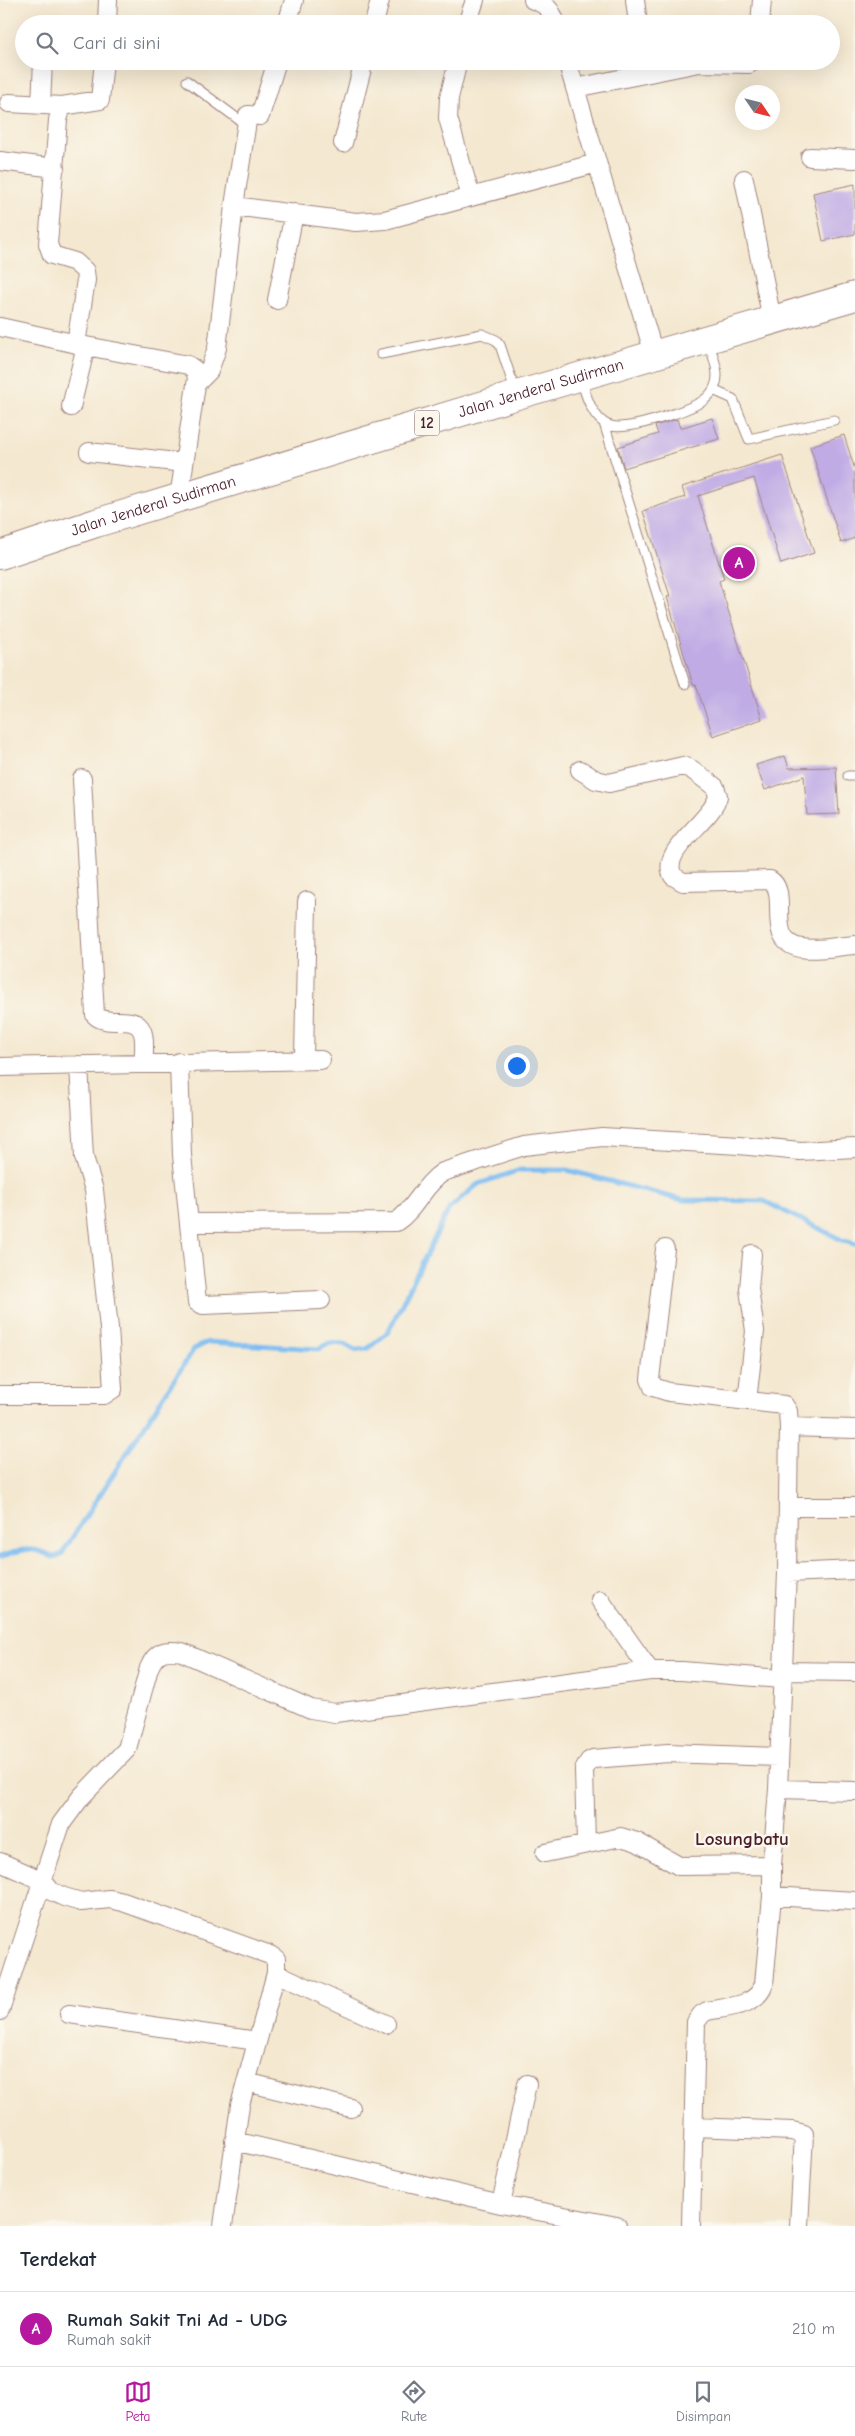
<!DOCTYPE html>
<html lang="id">
<style>
:root{--surface:#fff;--page:#f2f2f3;--text:#1f2937;--muted:#747a83;--line:#e0e1e3;--accent:#b5179e}
body{margin:0;font-family:"Comic Neue",sans-serif;background:var(--page);color:var(--text)}
.compass{position:absolute;left:735px;top:85px;width:45px;height:45px;border-radius:50%;background:var(--surface);box-shadow:0 5px 20px #0002;rotate:125deg}
.you{position:absolute;left:516px;top:1065px;width:18px;height:18px;margin:-12px;border:4px solid #fff;border-radius:50%;background:#1a73e8;box-shadow:0 0 0 8px #1a73e833}
.badge{display:grid;place-items:center;width:32px;height:32px;border-radius:50%;background:var(--accent);color:#fff;font-size:16px;font-weight:700}
.pin{position:absolute;translate:-50% -50%;border:2px solid #fff;box-shadow:0 1px 5px #0006}
.list{margin:0;padding:0;list-style:none}
h2{display:flex;justify-content:space-between;align-items:center;height:65px;margin:0;padding:0 20px;font-size:21px}
h2 small{font-size:16px;font-weight:400;color:var(--muted)}
.list li{display:grid;grid-template-columns:32px 1fr auto;gap:15px;align-items:center;box-sizing:border-box;height:75px;padding:0 20px;border-top:1px solid var(--line)}
.list b{display:block;font-size:19px;white-space:nowrap}
.list p{margin:0;font-size:16px;white-space:nowrap;color:var(--muted)}
.list em{font-size:16px;font-style:normal;color:var(--muted)}
.icon{flex:none;width:28px;height:28px;fill:none;stroke:currentColor;stroke-width:2;stroke-linecap:round;stroke-linejoin:round}
.map{position:relative;flex:none;width:855px;height:2226px;overflow:hidden}
.search{position:absolute;background:var(--surface);box-shadow:0 5px 20px #0002;left:15px;right:15px;top:15px;height:55px;display:flex;align-items:center;gap:12px;box-sizing:border-box;padding:0 18px;border-radius:28px;color:var(--muted);font-size:19px}
.sheet{height:140px;background:var(--surface)}
nav{display:flex;justify-content:space-around;align-items:center;box-sizing:border-box;height:70px;border-top:1px solid var(--line);background:var(--surface);font-size:14px;color:var(--muted)}
nav a{display:grid;justify-items:center;gap:2px}
nav .on{color:var(--accent)}
.map>svg:first-child{display:block}
</style>
<div class="map">
<svg width="855" height="2226" viewBox="0 0 855 2226">
<rect width="100%" height="100%" fill="#fbf7ec"/>
<filter id="ink" filterUnits="userSpaceOnUse"><feTurbulence type="fractalNoise" baseFrequency=".02" numOctaves="2"/><feDisplacementMap in="SourceGraphic" scale="10" xChannelSelector="R" yChannelSelector="G"/><feConvolveMatrix kernelMatrix="1 2 1 2 8 2 1 2 1" color-interpolation-filters="sRGB"/></filter>
<filter id="wash" filterUnits="userSpaceOnUse"><feTurbulence type="fractalNoise" baseFrequency=".0096" numOctaves="4" result="noise"/><feDisplacementMap in="SourceGraphic" scale="20" xChannelSelector="R" yChannelSelector="G"/><feGaussianBlur stdDeviation="1.12" result="paint"/><feColorMatrix in="noise" values="0 0 0 0 0 0 0 0 0 0 0 0 0 0 0 0 0 1.4 0 .05"/><feComposite in="paint" operator="in"/></filter>
<g filter="url(#wash)">
<rect width="100%" height="100%" fill="#f4e8d0"/>
<g fill="none" stroke-linecap="round" stroke-linejoin="round">
<path stroke="#7ebef2" stroke-width="5" d="M0,1557c22,-8 31,-12 53,0l8,-2 133,-206 14,-7 111,7 11,-6 14,1 11,6 12,-1 21,-17 61,-123 29,-25 42,-14h47l115,30 82,1 80,40 11,3"/>
</g>
<g id="blocks">
<path fill="#c0abe5" d="M855,184v50l-32,7 -10,-48z
M712,418l7,21 -95,29 -6,-21 40,-13 -3,-8 22,-7 3,9z
M844,435l11,35v68l-14,5 -31,-97z
M782,455l32,98 -33,11 -27,-86 -56,18 26,83 -5,2 43,138 -49,17 -17,-51h-3l-26,-88 3,-1 -27,-85 42,-14 -3,-10z
M785,756l4,12 47,-1 3,47 -32,1 -3,-39 -39,14 -9,-25z"/>
</g>
</g>
<g filter="url(#ink)">
<use href="#blocks" fill-opacity="0" stroke="#9f847e" stroke-width="1"/>
<g fill="none" stroke-linecap="round" stroke-linejoin="round">
<defs>
<path id="service" d="M187,81l59,44
M381,354l101,-20 14,6 4,5 16,48
M581,380c5,15 11,38 27,45 17,8 78,-14 95,-24 5,-4 10,-9 12,-15 6,-13 -3,-32 -7,-45
M713,390l20,9 16,40 85,-19
M604,423l81,261
M848,776h7"/>
<path id="minor" d="M533,0c13,4 19,10 23,24
M635,0l3,24
M107,24l1,-24
M287,24l7,-24
M374,24l6,-24
M467,24l8,-24
M760,24l2,-24
M458,61l-9,37 -1,20 23,79
M567,61l87,293
M575,88l124,-25 50,1 5,-3
M9,103l53,3
M41,105l2,-44
M343,143l21,-82
M810,157l45,2
M0,161l55,7
M744,179l28,141
M234,206l122,16 29,-2 212,-57
M277,300l17,-87
M0,327l86,19 -15,61
M76,344l10,-64 -1,-9 -10,-9 -23,-7 -4,-11 10,-124 4,-14 38,-6 4,-39
M86,346l102,19 7,5 2,8 -18,120
M197,383l12,-12 8,-23 17,-142 14,-91 12,1 17,-55
M89,452l95,11
M580,770l16,10 13,3 74,-17 8,3 24,18 3,9c-4,24 -60,54 -45,80l10,6 87,-2c21,12 -7,62 31,68 17,3 37,-2 54,-3
M82,779l13,236c12,13 40,-2 47,16 4,8 1,22 2,32
M304,1059l3,-158
M179,1062l3,93 15,147 6,3 118,-5
M0,1067l321,-7
M190,1223l206,-1c20,-13 27,-37 47,-50l81,-26 78,-9 137,8 61,6 55,-3
M665,1249l-15,130 3,8 16,5 115,13 4,6 1,16
M0,1395h104l9,-6 -4,-61 -15,-138 -10,-33 -5,-92
M747,1401l8,-70 -6,-42 3,-35
M788,1507h67
M787,1573l68,-3
M600,1600l50,71
M782,1671l73,1
M778,1789l77,2
M586,1844l-2,-74 5,-9 4,-2 75,-6 110,4
M545,1853l76,-16 16,5 42,24 93,-1
M0,1862l43,19 8,10 13,6 17,5 29,-3 13,3 147,53 6,4v14l-36,132 -17,121
M772,1896l83,5
M276,1973l110,51
M0,2011l61,-187 20,-27 46,-48 22,-81c7,-17 16,-19 33,-16l129,57 24,4 315,-42h32l99,8
M69,2014l188,27
M246,2082l105,26
M694,2127l98,4 12,3 -5,92
M234,2141l267,63 116,22
M501,2204l26,-120
M691,2226l5,-204 6,-8 5,-3c20,-4 50,-4 57,-27l8,-88v-31l6,-76 9,-216 2,-146 66,2"/>
<g id="trunk">
<path id="s1" d="M0,555l96,-32 421,-128 338,-99"/>
</g>
</defs>
<use href="#service" stroke="#9f847e" stroke-width="11"/>
<use href="#minor" stroke="#9f847e" stroke-width="20"/>
<use href="#trunk" stroke="#9f847e" stroke-width="30"/>
<use href="#service" stroke="#fff" stroke-width="9"/>
<use href="#minor" stroke="#fff" stroke-width="18"/>
<use href="#trunk" stroke="#fff" stroke-width="28"/>
</g>
</g>
<g text-anchor="middle" dominant-baseline="central" stroke-width="5" stroke-linejoin="round" paint-order="stroke">
<rect fill="#fbf7ec" stroke="#7f6065" stroke-width="1" x="414.5" y="410.5" width="25" height="25" rx="4"/>
<g font-size="15" font-weight="bold" fill="#4a1f2b">
<text x="427" y="423">12</text>
</g>
<g font-size="16" fill="#4a1f2b" stroke="#fbf7ec">
<text stroke="none"><textPath href="#s1" startOffset="566">Jalan Jenderal Sudirman</textPath></text>
<text stroke="none"><textPath href="#s1" startOffset="161">Jalan Jenderal Sudirman</textPath></text>
</g>
<g font-size="19" font-weight="bold" fill="#4a1f2b" stroke="#fbf7ec">
<text x="742" y="1839">Losungbatu</text>
</g>
</g>
</svg>
<svg class="compass" viewBox="-18 -18 36 36"><path d="M0-13l5 13h-10z" fill="#e53935"/><path d="M0 13l5-13h-10z" fill="#747a83"/></svg>
<div class="you"></div>
<div class="pin badge" style="left:739px;top:563px">A</div>
<div class="search"><svg class="icon" aria-label="search" viewBox="0 0 24 24"><circle cx="10" cy="10" r="6"/><path d="M15 15l6 6"/></svg>Cari di sini</div>
</div>
<section class="sheet">
<h2>Terdekat<small></small></h2>
<ul class="list">
<li><span class="badge">A</span><div><b>Rumah Sakit Tni Ad - UDG</b><p>Rumah sakit</p></div><em>210 m</em></li>
</ul>
</section>
<nav>
<a class="on"><svg class="icon" aria-label="map" viewBox="0 0 24 24"><path d="M3 6l6-2 6 2 6-2v14l-6 2-6-2-6 2zM9 4v14M15 6v14"/></svg>Peta</a>
<a><svg class="icon" aria-label="directions" viewBox="0 0 24 24"><path d="M12 3l9 9-9 9-9-9zM9 14v-3h6M13 9l2 2-2 2"/></svg>Rute</a>
<a><svg class="icon" aria-label="saved" viewBox="0 0 24 24"><path d="M7 4h10v16l-5-4-5 4z"/></svg>Disimpan</a>
</nav>
